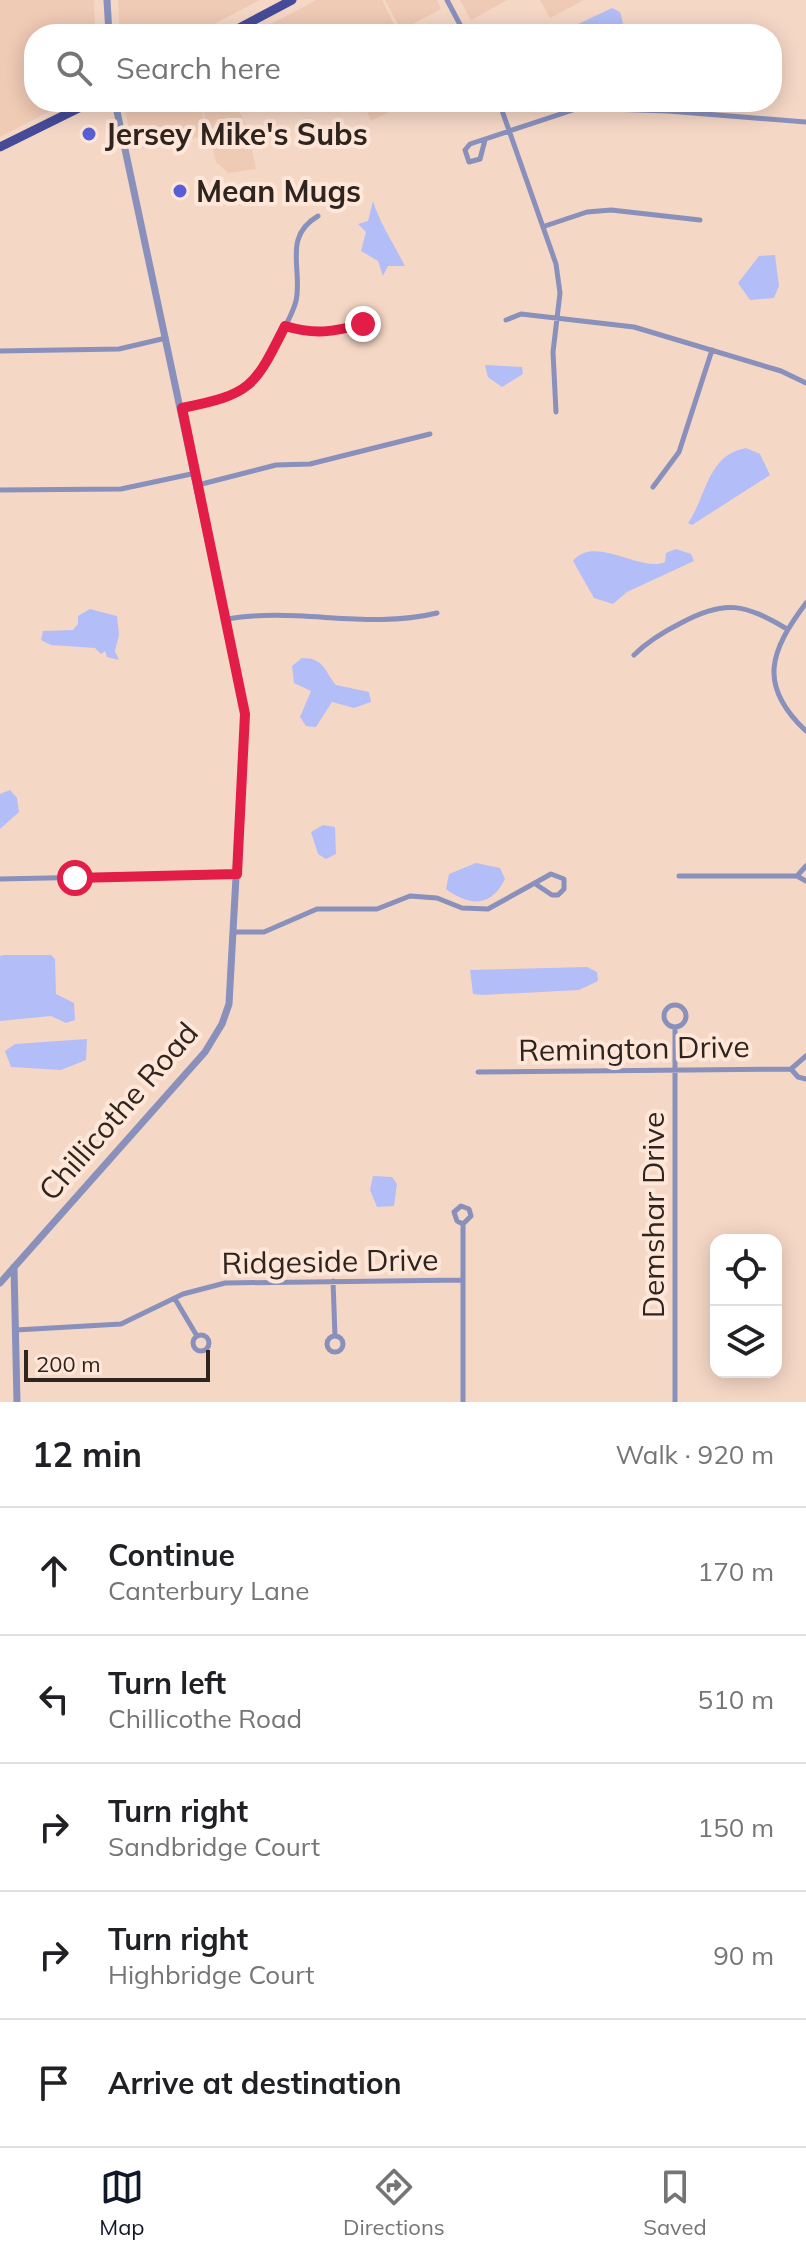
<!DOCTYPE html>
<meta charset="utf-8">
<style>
:root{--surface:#fff;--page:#f6f6f6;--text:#202124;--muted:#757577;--line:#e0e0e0;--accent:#111827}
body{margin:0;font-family:Mulish,sans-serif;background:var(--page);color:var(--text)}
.controls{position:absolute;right:24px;bottom:24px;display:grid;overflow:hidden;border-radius:16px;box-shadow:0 4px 20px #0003}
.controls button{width:72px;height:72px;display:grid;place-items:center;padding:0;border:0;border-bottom:2px solid var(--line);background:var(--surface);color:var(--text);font:40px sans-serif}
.scale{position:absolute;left:24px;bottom:20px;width:186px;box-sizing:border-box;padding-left:8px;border:4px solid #30251e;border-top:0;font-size:22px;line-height:28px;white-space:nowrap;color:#30251e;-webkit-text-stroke:6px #fee6d8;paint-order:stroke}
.stop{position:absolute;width:24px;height:24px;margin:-18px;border:6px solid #e11d48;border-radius:50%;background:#fff}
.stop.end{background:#e11d48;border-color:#fff;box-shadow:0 2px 8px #0008}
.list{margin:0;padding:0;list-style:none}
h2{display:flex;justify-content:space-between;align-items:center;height:104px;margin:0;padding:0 32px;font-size:34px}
h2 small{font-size:26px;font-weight:400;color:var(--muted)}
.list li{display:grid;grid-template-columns:52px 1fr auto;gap:24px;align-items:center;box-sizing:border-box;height:128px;padding:0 32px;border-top:2px solid var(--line)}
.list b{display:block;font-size:30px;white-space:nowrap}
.list p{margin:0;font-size:26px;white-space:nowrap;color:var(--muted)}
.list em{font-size:26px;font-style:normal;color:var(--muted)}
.icon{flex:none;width:44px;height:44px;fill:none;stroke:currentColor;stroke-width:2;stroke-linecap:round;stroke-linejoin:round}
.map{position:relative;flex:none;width:806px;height:1402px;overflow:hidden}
.search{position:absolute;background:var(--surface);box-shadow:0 4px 20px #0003;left:24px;right:24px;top:24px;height:88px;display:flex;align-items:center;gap:20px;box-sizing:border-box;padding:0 28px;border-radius:32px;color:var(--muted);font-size:30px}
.sheet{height:744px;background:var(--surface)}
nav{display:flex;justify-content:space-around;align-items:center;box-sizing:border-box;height:112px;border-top:2px solid var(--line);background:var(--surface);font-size:22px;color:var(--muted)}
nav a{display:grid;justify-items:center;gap:4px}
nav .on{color:var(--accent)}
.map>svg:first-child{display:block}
</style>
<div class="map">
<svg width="806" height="1402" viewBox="0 0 806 1402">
<rect width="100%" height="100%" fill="#f5d7c6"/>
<path fill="#efcab5" d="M0,0h94l1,34h-61v68h34l-68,35z
M118,0h142l-65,34h-75z
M317,0h65l17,34h-135l-3,-5z
M385,0h52l4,9 -40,21z
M460,0h47l-36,20z
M540,0h44l-34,18z
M127,102h73l6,34 -72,14 -10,-43z
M201,102h34l12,25 9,42 -28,4 -12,-11z
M363,102h46l-38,19z"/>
<path fill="#b3bef8" d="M612,8l8,4 3,11 -4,11h-62z
M373,201c7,23 21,43 32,65h-17l-5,10 -5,-15 -17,-10 5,-19 -8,-8 10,-3z
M775,255l4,31 -5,12 -24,2 -12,-17 21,-27z
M485,365l37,2 1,7 -21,13 -14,-10z
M746,448l14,6 10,21 -78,50 -4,-2c19,-27 19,-68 58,-75z
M676,549l15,5 3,7 -67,31 -14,12 -19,-6 -21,-37c21,-27 68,12 92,1l1,-9z
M90,609l27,7 2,19 -4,16 4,9 -12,-3 -2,-6 -4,3 -6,-6 -44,-3 -10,-5 2,-9 30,-1 5,-6v-8z
M302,658c23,0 22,13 34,27l33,7 2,10 -17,6 -22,-6 -16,25 -10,-1 -6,-9 11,-26 -17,-8 -2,-17z
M10,790l7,8 2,14 -19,17v-35z
M323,825l12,2 1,27 -10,5 -8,-5 -7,-22z
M476,863l24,5 5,11c-14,29 -36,27 -59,10l3,-15z
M4,955h47l4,4 1,35 18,9 1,17 -9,3 -15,-7 -51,5v-65z
M587,967l10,5 1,9 -19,9 -96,5 -10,-1 -3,-24z
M87,1039l-1,21 -25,10 -50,-3 -6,-16 10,-7z
M373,1176l19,1 5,7 -3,22 -17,1 -7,-17z"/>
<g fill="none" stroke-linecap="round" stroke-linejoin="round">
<path stroke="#8890bb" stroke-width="5" d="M447,0l18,34
M677,34h7
M499,102l57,162 4,29 -7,59 3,60
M485,140l-5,19 -11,3 -4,-12 5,-6 109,-36 89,3 138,11
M545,226l42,-14 24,-2 89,10
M506,320l15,-6 113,13 147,44 25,12
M285,326c33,10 61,9 90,-10
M0,351l119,-2 47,-11
M182,408c51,-11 68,-13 93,-62 7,-14 17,-30 21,-45 7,-32 -14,-64 22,-85
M198,485l78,-20 34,-1 120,-30
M653,487l26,-35 33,-102
M0,490l121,-1 75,-16
M806,603c-36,48 -49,82 0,128
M227,619c70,-12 141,11 210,-6
M634,655c14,-14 29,-23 47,-32 44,-24 64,-19 106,6
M679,876h118
M797,876l9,-10
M797,876l9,5
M0,879l237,-5
M233,932h31l53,-23h60l33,-13 27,2 25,10 26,1 63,-35 13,5v10l-6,6h-6l-15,-10
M664 1016a11 11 0 1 1 22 0a11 11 0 1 1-22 0Z
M791,1069l7,8 8,2
M478,1072l313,-3 15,-13
M463,1224l8,-8 -2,-7 -8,-3 -7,6 3,9 6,3v178
M333,1281l2,55
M175,1299l22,37
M16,1330l105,-6 62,-30 42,-11 237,-3
M193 1343a8 8 0 1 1 16 0a8 8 0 1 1-16 0Z
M327 1344a8 8 0 1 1 16 0a8 8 0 1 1-16 0Z
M675,1402v-374"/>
<path stroke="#8890bb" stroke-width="7" d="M107,0l2,34
M14,1267l3,135
M0,1283l205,-231 17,-28 7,-20 16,-290 -130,-612"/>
<path stroke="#454b97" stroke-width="9" d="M228,34l64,-34
M0,147l91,-45"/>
</g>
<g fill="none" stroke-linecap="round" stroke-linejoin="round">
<path stroke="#e11d48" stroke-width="10" d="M75,878l162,-4 8,-160 -63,-306c69,-14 72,-20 103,-82 30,9 48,6 78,-2"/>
</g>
<g fill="#585ed5" stroke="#fee6d8" stroke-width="3">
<circle cx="89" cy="134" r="8"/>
<circle cx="180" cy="191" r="8"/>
</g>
<g text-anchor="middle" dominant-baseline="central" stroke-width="8" stroke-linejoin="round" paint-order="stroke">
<g font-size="30" font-weight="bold" fill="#30251e" stroke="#fee6d8" text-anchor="start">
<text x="105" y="134">Jersey Mike's Subs</text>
<text x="196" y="191">Mean Mugs</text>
</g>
<g font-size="30" fill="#30251e" stroke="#fee6d8">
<text transform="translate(634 1048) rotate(-1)">Remington Drive</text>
<text transform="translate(118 1111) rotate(-49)">Chillicothe Road</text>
<text transform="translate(653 1215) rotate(-90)">Demshar Drive</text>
<text transform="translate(330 1261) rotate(-1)">Ridgeside Drive</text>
</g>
</g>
</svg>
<div class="controls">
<button><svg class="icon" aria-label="locate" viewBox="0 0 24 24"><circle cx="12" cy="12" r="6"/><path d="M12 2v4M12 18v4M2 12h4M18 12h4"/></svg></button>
<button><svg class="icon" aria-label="layers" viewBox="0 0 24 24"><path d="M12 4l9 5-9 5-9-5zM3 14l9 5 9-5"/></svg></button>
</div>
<div class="scale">200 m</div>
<div class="stop" style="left:75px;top:878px"></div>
<div class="stop end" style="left:363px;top:324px"></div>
<div class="search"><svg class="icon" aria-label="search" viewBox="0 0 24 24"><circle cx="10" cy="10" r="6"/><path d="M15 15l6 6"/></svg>Search here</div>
</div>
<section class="sheet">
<h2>12 min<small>Walk · 920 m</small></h2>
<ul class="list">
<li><svg class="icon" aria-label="ahead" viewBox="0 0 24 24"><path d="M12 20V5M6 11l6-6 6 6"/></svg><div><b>Continue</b><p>Canterbury Lane</p></div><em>170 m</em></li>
<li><svg class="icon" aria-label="left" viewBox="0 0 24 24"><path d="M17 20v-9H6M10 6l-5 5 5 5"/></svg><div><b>Turn left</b><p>Chillicothe Road</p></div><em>510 m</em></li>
<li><svg class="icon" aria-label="right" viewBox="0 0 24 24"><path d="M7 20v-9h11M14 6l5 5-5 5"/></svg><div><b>Turn right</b><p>Sandbridge Court</p></div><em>150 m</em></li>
<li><svg class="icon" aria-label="right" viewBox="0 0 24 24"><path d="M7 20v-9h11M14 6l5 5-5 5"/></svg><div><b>Turn right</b><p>Highbridge Court</p></div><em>90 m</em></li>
<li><svg class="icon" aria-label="arrive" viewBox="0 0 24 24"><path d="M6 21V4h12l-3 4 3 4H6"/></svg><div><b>Arrive at destination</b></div></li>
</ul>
</section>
<nav>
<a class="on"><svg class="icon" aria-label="map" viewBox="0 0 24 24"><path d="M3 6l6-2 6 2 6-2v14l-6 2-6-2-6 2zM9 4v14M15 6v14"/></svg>Map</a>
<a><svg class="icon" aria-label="directions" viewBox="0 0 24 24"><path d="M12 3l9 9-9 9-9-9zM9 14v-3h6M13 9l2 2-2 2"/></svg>Directions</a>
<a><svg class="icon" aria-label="saved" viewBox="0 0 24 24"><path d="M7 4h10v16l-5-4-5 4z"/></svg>Saved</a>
</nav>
